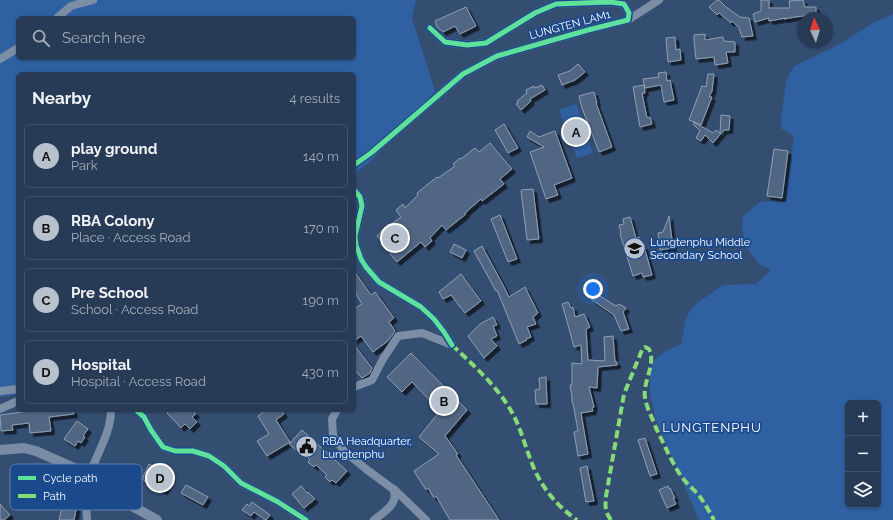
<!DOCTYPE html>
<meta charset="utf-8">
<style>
:root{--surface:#273a56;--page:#334560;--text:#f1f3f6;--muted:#a4adb9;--line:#43546c;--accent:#b8c1ce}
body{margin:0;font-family:Raleway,sans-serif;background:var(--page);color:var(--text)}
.controls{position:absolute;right:12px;bottom:12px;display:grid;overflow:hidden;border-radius:6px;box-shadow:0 1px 3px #0004}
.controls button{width:36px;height:36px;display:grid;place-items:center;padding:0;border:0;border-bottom:1px solid var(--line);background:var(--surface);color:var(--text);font:20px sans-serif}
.compass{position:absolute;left:797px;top:12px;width:36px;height:36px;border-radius:50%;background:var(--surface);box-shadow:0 1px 3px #0004;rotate:356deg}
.you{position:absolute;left:593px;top:289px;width:14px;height:14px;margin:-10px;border:3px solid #fff;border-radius:50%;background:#1a73e8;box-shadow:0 0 0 6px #1a73e833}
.badge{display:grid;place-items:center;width:26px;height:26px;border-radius:50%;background:var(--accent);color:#111;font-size:13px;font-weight:700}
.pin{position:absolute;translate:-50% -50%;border:2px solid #fff;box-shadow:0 1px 4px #0006}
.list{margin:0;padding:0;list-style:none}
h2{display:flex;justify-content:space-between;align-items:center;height:52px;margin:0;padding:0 16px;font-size:17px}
h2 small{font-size:13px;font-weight:400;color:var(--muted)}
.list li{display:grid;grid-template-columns:26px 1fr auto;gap:12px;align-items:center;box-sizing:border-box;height:64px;margin:0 8px 8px;padding:0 8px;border:1px solid var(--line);border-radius:6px}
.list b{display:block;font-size:15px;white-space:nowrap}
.list p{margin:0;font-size:13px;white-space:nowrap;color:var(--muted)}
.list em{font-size:13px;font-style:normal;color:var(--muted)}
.icon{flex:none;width:22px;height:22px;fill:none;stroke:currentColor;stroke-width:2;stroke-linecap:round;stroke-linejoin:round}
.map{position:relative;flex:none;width:893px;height:520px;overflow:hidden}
.search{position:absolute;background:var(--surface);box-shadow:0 1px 3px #0004;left:16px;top:16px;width:340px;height:44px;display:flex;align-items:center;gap:10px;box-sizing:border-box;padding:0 14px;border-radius:6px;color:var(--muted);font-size:15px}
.panel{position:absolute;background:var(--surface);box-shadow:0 1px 3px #0004;left:16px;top:72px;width:340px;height:340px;border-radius:6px}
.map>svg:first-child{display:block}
</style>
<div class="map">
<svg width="893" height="520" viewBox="0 0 893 520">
<defs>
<filter id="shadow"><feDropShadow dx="3.5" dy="3.5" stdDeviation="0" flood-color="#0009"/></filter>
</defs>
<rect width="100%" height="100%" fill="#344e72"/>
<path fill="#2e60a2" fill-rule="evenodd" d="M0,0h416l-4,18 23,73 -65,71 -16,12v-100h-336v320l-18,3zM18,18h336v40h-336z
M893,14v506h-194l-43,-100 -6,-26v-23l5,-12 11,-8 15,-7 5,-26 6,-10 5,-5 26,-18 33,-1 15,-14 -12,-6 -12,-16 -5,-19 1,-13 17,-14 8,-1 16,2 10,-67 -12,-7 -1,-8 5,-40 8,-15 44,-21 35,-22zM848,403h30v102h-30z
M576,104l17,49 -16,5 -18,-48z"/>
<path fill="#516682" stroke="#8f9fb5" filter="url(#shadow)" d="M717,0h2l7,7 14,10 9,1 4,18 -11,1 -3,-9 -7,-7 -1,2 -12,-10 -2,2 -8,-8z
M761,0h8v8h21l-1,-7 14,-1 2,7h11v7l-12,1v1l-9,1 -11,2 2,-1 -17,3v-3l-14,4 -2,-8 8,-3z
M466,7l10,19 -16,8 -5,-8 -12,6 -6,-5 -2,-6z
M705,34v6l18,-3 1,4 11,1v10h-9l2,11 -13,2 -1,-8 -18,2 -2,-19v-5z
M675,37l1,13 4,-1 1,11 -13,2 -2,-24z
M578,64l7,8 -10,8 -13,5 -4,-10 12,-4z
M666,72l1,9 3,-1 4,20 -10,2 -3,-17 -16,3 -2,-9 16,-2 -1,-4z
M708,74h6l-2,17 -3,6h3l-11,28 -12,-5 13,-34 4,1z
M542,85l3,5 -15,9 1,2 -10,9 -5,-6 2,-1 -1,-2 10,-8 -1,-3 8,-4 1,2z
M644,85l1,8h-3l5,25 3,-1 2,7 -12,3 -7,-40z
M594,92l3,11h-1l16,44 -13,5 -17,-44 -3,-12z
M721,115l9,1 -1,14h-5l-11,13 -8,-8 -4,6 -5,-3 4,-7 -7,-7 1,-2 19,11 3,-3 4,3z
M504,124l14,24 -10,5 -13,-23z
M530,131l9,6 16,-6 17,47 -18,7 4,10 -12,4 -16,-47 14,-5 -17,-10z
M490,143l22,26 -12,10 4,5 -22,17 -1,-2 -16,14 1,1 -20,16 -4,-5 -12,13 2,3 -7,6 -4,-5 -24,20 -7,-8 3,-3 -7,-8 -2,1 -7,-8 4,-4v-1l4,-4 1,1 15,-11 -5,-7 7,-6 2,4 13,-13 -1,-2 20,-16 1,1 17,-12 -2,-2 7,-6 1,1 14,-11 4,4z
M774,149l14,2 -6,47 -15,-2z
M533,189l6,50 -12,1 -6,-50z
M500,215l17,44 -9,3 -17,-43z
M669,216l4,32 -13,2 -2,-17 5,-1z
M630,217l6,21 3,-1 3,9h2l8,29 -9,2 -1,-4 -9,3 -13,-42 1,-1 -2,-8 5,-1 -1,-5z
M454,244l12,6 -4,8 -12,-6z
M482,246l22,41 5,10 16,-10 13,26 -5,4 3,7 -9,3 4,10 -5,2 1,1 -8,4 -22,-54 -1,1 -22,-40z
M354,271l17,24 4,-3 19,26 -5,4 6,9 -7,10 -15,11 -12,-16 -7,5v-32l8,-5 -6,-10h1l-3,-5z
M461,274l20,27 -16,12 -14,-18 -8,4 -4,-7z
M595,293l21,13 3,-2 7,4 -3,4 6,17 -8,2 -7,-16 -23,-16z
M568,302l3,6 2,-1 2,10 9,-3 6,13 -4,2 2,31 17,1 -1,-24 9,-1 2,26h2v3l-19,2 -1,21 -8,-1 5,20 -2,1 1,3 -12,2 7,41 -10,2 -4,-24 4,-1 -5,-28h-1v-6l-2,-12h2v-22l10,1 -1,-19 -7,2 -9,-33 -3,-10z
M493,317l4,8 -4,1 4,10 -6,3 6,7 -13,12 -16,-22 12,-12z
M354,345l18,23 -2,5 -8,5 -8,-9z
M411,353l56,57 -22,26 13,18 -2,1 43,65h-49l-14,-24 -2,2 -6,-10 -2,2 -12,-19 25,-17 -20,-17 21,-26 -28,-29 -10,10 -15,-15z
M546,377l1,27h-11l-1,-14 5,-1 -1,-11z
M37,410v1l11,-1h25l1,4 -25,3 2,14 -21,2 -1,-10 -17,2 1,5 -12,1 -1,-16z
M170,410h22l4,4 -4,3 5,5 -7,7 -5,-5 -4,4 -14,-15z
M266,410h15l3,4 -8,6 14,22 -23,14 -10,-15 12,-7 -11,-18z
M77,421l11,8 -5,7 2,1 -4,6 -3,-2 -3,5 -11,-7z
M302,430l45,41 -11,12 -4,-3 -2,2 -5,-5 2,-2 -11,-10 -2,2 -6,-5 2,-2 -10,-10 -2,2 -9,-8z
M645,438l12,36 -7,2 -12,-36z
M149,464l23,13 -8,14 -3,-1 -17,-9v-1l-2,-1z
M587,466l7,35 -8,1 -6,-34z
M186,485l22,12 -5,8 -22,-12z
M301,486l6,7 1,-1 7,7 -11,9 -12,-14z
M668,486l1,3 1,-1 5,10h-2l3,6 -9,4 -8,-18z
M252,502l18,13 -4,5h-1l-11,-8 -3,4 -9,-6 5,-6 2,2z
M66,503l11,2 -3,15h-15l3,-12h3z
M0,504l10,11 -6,5h-4z"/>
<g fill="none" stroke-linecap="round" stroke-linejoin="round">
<path stroke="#7b8ea6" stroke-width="8" d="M57,18l14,-12 22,-6
M628,20l31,-20
M0,59l18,-11
M354,165l17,-12 92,-79 34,-18 91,-26 40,-10 1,-7 -5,-9 -14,-2 -54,2 -21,9 -49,30 -19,2 -22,-3 -15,-14
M354,190l6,7 2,9 -7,30 1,9 5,14 5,8 13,15 42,25 13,12 10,13 8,13
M354,387l18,-7 11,-21 15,-23 24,-3 30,12
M0,391l18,-2
M0,409l18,-8
M136,410l8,7 7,13 12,17 12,4h18l16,5 15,10 17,17 37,19 28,18
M337,410l-5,9 1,17 11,15 22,18 27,20c7,14 -9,23 -19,31
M394,489l32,31
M87,520c-1,-15 -2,-31 3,-46 7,-21 21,-41 21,-64"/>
<path stroke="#7a8ca5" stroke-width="10" d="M0,450l24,-2 12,3 54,24 17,11 25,20 25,14"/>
<path stroke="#86db77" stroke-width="4" stroke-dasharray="8 4" stroke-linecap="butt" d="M452,345c21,20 43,39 58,64 11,18 15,38 23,57 9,22 24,40 44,54
M611,520c-6,-8 -6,-14 -5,-24l18,-102 18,-44 3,-3 4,2c8,17 -9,35 -3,53 2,9 7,17 10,26 8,16 15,33 25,48 5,7 11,12 17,18 6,8 11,17 16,26"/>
<defs>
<path id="cycleway" d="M354,165l17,-12 92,-79 34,-18 91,-26 40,-10 1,-7 -5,-9 -14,-2 -54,2 -21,9 -49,30 -19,2 -22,-3 -15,-14
M354,190l6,7 2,9 -7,30 1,9 5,14 5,8 13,15 42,25 13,12 10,13 8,13
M136,410l8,7 7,13 12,17 12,4h18l16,5 15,10 17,17 37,19 28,18"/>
</defs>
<use href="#cycleway" stroke="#1a498c" stroke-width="8"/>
<use href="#cycleway" stroke="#60e19b" stroke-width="5"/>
</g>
<defs>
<symbol id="school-disc" viewBox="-11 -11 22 22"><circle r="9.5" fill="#b8c1ce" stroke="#1a498c"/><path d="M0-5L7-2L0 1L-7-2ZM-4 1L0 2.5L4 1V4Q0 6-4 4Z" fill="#111"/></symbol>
<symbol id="civic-disc" viewBox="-11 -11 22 22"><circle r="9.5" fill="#b8c1ce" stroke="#1a498c"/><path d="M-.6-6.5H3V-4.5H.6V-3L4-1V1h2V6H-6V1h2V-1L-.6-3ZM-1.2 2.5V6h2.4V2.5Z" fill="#111"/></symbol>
</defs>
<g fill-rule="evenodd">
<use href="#school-disc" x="622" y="236" width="25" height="25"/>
<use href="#civic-disc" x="294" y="434" width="25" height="25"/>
</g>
<g text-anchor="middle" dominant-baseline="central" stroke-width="3.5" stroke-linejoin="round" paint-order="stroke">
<g font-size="11" fill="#fff" stroke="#1a498c">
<text transform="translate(570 25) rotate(-15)">LUNGTEN LAM1</text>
</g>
<g font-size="11" fill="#fff" stroke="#1a498c" text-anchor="start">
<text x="650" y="242">Lungtenphu Middle<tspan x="650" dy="13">Secondary School</tspan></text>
<text x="322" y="441">RBA Headquarter,<tspan x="322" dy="13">Lungtenphu</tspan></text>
</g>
<g font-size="13" letter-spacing="1" fill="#fff" stroke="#1a498c">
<text x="712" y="427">LUNGTENPHU</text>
</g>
</g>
<rect x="10" y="464" width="132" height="46" rx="6" fill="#1a498c" stroke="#5f80ae" stroke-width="1"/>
<rect x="18" y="476" width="18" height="4" fill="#60e19b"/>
<rect x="18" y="494" width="18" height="4" fill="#86db77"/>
<g font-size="11" fill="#fff">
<text x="43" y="482">Cycle path</text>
<text x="43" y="500">Path</text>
</g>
</svg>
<div class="controls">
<button>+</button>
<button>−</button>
<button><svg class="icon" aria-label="layers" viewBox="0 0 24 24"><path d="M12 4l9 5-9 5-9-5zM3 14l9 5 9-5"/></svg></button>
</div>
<svg class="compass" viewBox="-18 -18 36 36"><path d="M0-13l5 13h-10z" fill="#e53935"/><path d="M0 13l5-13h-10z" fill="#a4adb9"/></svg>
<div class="you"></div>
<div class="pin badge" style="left:576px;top:132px">A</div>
<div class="pin badge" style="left:444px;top:401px">B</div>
<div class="pin badge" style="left:395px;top:238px">C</div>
<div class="pin badge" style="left:160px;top:478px">D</div>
<div class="search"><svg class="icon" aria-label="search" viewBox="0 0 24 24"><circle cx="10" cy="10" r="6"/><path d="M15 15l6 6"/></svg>Search here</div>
<section class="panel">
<h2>Nearby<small>4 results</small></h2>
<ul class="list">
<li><span class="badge">A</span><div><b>play ground</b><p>Park</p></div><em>140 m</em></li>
<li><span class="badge">B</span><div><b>RBA Colony</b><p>Place · Access Road</p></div><em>170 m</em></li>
<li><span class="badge">C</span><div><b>Pre School</b><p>School · Access Road</p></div><em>190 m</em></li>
<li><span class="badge">D</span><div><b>Hospital</b><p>Hospital · Access Road</p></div><em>430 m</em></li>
</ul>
</section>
</div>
